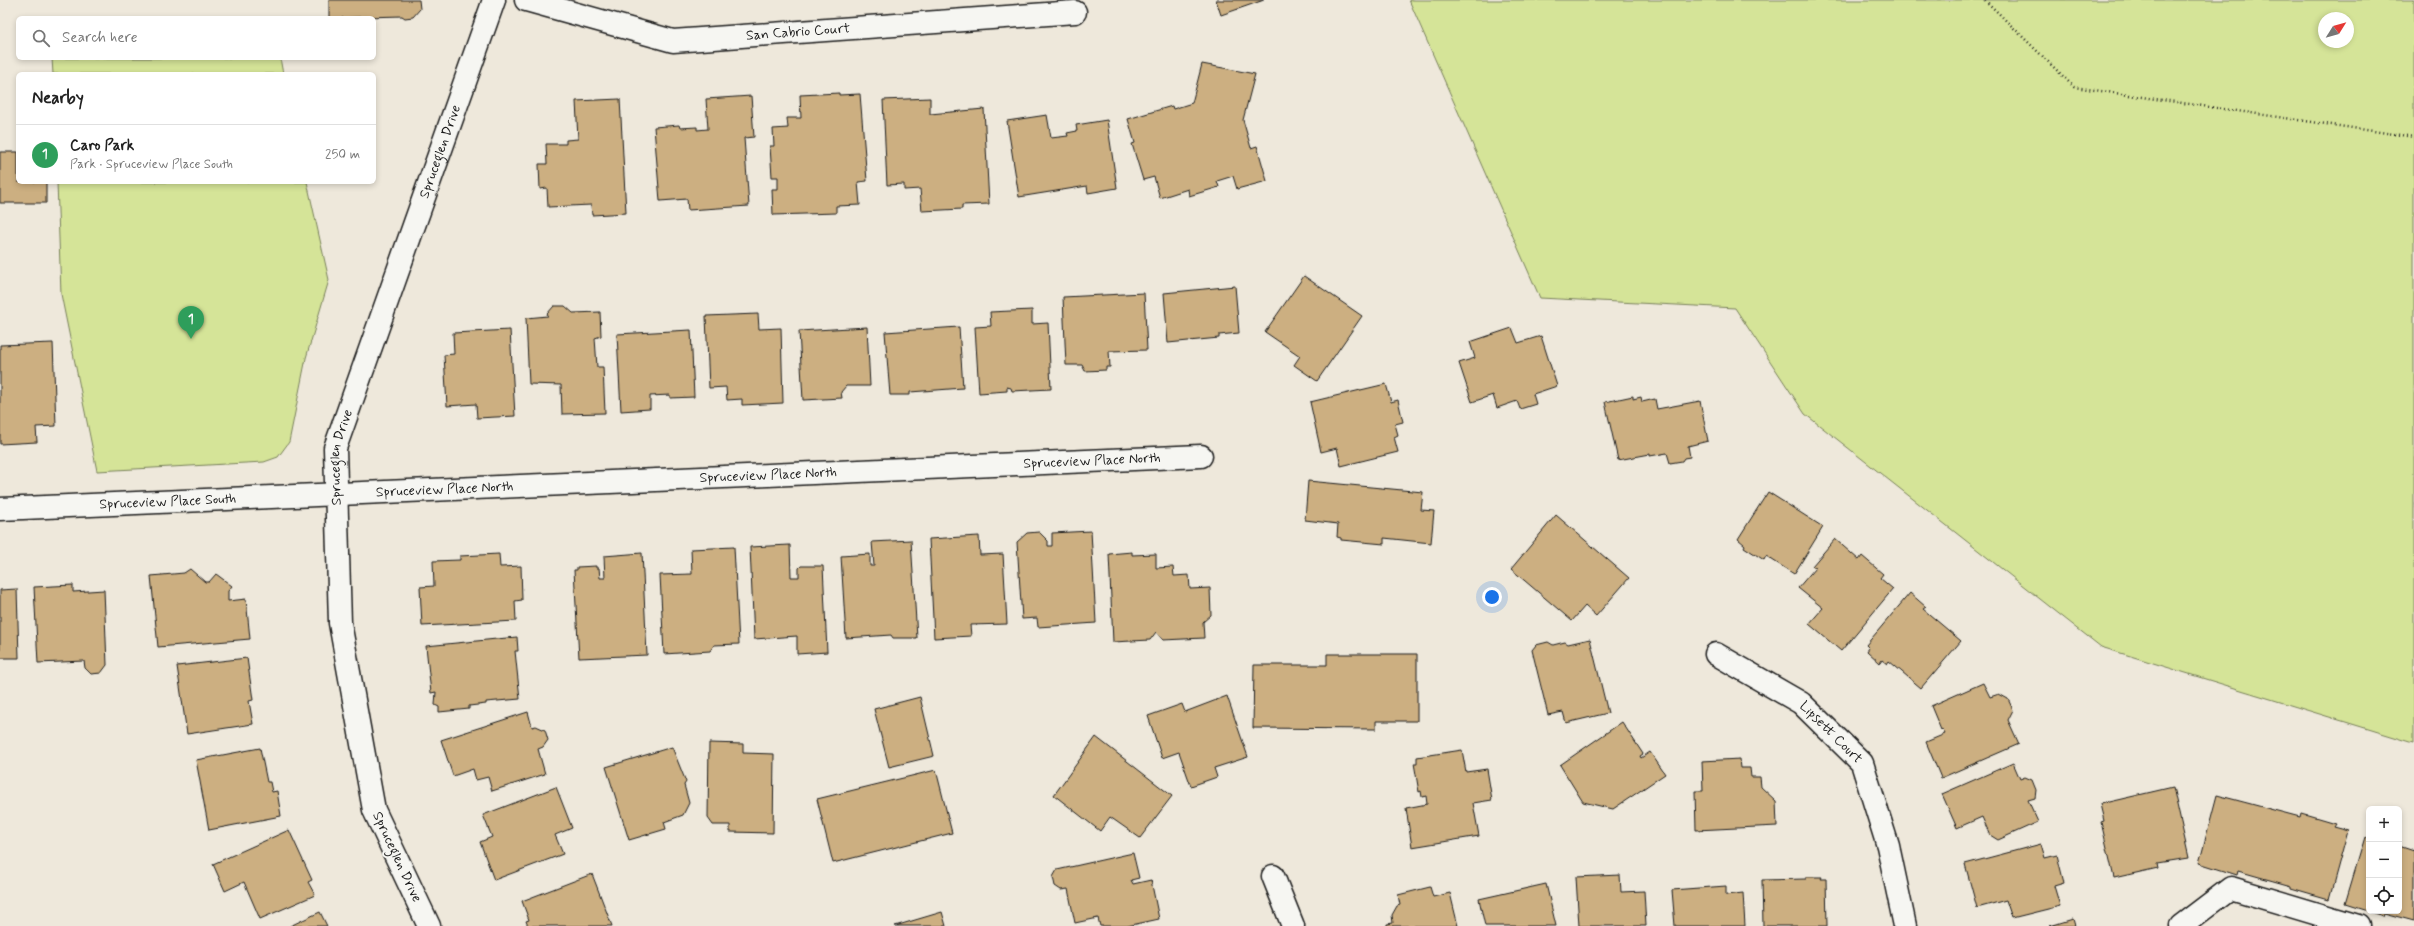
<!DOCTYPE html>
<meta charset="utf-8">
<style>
:root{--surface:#fff;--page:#f6f6f6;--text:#222;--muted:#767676;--line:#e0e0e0;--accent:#0f766e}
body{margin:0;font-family:Mynerve,sans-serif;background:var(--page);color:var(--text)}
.controls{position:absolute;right:12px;bottom:12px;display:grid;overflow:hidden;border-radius:6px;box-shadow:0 2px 6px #0003}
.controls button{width:36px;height:36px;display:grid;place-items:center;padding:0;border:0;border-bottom:1px solid var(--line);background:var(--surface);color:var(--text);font:20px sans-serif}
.compass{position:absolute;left:2318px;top:12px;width:36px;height:36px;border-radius:50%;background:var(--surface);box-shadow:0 2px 6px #0003;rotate:53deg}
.you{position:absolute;left:1492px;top:597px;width:14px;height:14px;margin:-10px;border:3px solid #fff;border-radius:50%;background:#1a73e8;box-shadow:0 0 0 6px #1a73e833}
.badge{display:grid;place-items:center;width:26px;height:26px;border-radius:50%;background:var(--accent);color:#fff;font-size:13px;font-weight:700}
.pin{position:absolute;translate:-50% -33px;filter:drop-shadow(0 1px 2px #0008)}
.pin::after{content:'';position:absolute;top:21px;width:14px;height:12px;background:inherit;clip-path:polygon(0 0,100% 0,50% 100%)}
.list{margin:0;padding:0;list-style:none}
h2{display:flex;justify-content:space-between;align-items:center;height:52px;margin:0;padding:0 16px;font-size:17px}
h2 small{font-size:13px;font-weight:400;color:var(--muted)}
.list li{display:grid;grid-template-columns:26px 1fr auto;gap:12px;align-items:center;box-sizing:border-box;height:60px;padding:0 16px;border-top:1px solid var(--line)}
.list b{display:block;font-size:15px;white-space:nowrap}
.list p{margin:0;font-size:13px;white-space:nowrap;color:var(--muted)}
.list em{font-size:13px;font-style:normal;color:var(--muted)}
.icon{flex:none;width:22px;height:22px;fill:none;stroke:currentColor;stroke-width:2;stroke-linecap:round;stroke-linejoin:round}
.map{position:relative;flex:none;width:2414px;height:926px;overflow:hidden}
.search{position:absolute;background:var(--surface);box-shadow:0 2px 6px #0003;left:16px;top:16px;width:360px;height:44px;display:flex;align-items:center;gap:10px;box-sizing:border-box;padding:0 14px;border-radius:6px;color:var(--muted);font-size:15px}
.panel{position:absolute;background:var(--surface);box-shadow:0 2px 6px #0003;left:16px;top:72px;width:360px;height:112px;border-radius:6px}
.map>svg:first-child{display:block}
</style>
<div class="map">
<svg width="2414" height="926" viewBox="0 0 2414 926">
<rect width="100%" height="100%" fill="#eee8db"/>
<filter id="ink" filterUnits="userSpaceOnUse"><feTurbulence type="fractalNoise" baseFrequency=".025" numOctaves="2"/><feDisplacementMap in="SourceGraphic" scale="8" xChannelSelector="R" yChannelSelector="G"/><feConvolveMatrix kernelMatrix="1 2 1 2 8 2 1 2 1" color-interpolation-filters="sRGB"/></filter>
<g filter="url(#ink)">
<path fill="#d5e498" stroke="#78805a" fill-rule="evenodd" d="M1409,0h1005v743l-313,-96 -296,-233 -70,-106 -195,-10zM2324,18h24v24h-24z
M52,58h228l3,16h-230z
M57,182h250l22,98 -23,78 -17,84 -11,15 -14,5 -167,9 -36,-177z"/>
<path fill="#ccaf81" stroke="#1c1c1c" d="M329,0h90l1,9 -7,8 -8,1 -3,-2 -73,2z
M1216,0h48l-43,15z
M1202,64l53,10 -12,46 8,28 6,-2 10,35 -30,8 -4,-13 -16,5 2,6 -30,9 -1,-7 -28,9 -6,-21 -11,3 -11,-36 3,-1 -7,-24 44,-13 1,3 19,-6z
M839,93v2l21,-1 7,87 -9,1 2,23 -24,1v7l-63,2 -1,-26h6v-12h-6l-2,-31h4l-1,-17 15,-1 -1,-10h14l-1,-23z
M751,96l3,41 -10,1 5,68 -61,4 -1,-11 -27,2 -6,-74 25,-2 1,3 17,-1v3l11,-1 -2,-30z
M930,98v16l54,-5 5,95 -27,1v4l-40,2 -2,-22 -16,1v-6l-17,1 -4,-85z
M620,99l6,114 -34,2 -1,-10 -43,2 -1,-19 -7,1 -1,-25h8l-1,-20h20v-4l12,-1 -2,-38z
M1047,115l4,23 17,-2 -1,-3 10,-2 -1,-6 31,-5 10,68 -29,5 -1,-7 -68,11 -12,-76z
M0,152h18v30h28v21h-46z
M1304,276l58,40 -45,65 -23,-16 6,-9 -35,-24z
M1235,286l4,47 -20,2v3l-51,5 -4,-50z
M1144,293l3,57 -38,1 1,16h-4v3l-21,1 -3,-6h-16l-3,-68z
M554,306h11l8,7 27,-1 1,24 -6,2 2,29h6l2,46 -43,1 -1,-29 -32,-1 -3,-66 22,-2 -1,-2z
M1032,310v14l16,-1 3,66 -39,2 -1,-3 -4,-1v4l-28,2 -4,-66 16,-1 -1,-14z
M758,314l1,15 22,-1 2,75 -41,2v-6l-15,1 -1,-13 -17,1 -3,-72z
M867,327l3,59h-24l-5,6 1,6 -39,2 -4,-69z
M959,327l4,61 -53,4v3h-20l-5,-63z
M1512,328l6,15 23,-7 16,50 -24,8 3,10 -16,5 -3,-8 -20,7 -4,-13 -21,7 -13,-39 16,-5 -5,-16z
M510,330l5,86 -38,2 -1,-14 -29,2 -3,-51 10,-1 -1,-21z
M691,330l3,67 -24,1v-3l-20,1v13l-29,2 -4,-77z
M53,343l3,83 -20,1 1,15 -37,2v-99z
M1386,384l5,18 7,-2 5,22 -8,2 3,11 -4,2 4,15 -57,14 -4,-18 -16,4 -11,-50z
M1633,396v3l8,-2 1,5 13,-3 2,10 43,-8 8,40 -20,5 2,11 -6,1 -2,3 -12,2 -3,-10 -17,3v-2l-32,6 -13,-58z
M1308,481l115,11 -2,18 13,1 -3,32 -47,-5v6l-43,-4v-2l-4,-1 1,-13 -33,-4z
M1768,492l55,35 -29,47 -28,-18 -2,4 -20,-13 1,-2 -7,-6z
M1556,515l73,63 -33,38 -11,-10 -13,15 -61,-52z
M1091,531l5,92 -58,4 -1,-9 -15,1 -5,-77 10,-9 12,-1 9,9v5h4v-13z
M979,536l1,19 23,-1 4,70 -37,1 1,11 -37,2 -5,-99z
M1835,539l24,21 3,-4 21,18 -3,4 13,11 -52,62 -32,-27 14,-16 -25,-20 17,-20 -3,-2z
M911,540l6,98h-24l-2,-3 -45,3 -5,-82 29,-2v12h4l-2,-24z
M790,545l1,32h8v-9l2,-2h22l4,86 -30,2v-18l-43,3 -4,-92z
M734,547l5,97 -25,1 -4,6 -46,3 -4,-79 32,-1 -1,-25z
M1132,552v3l24,-1v14l17,-1 1,9 15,-1 1,14 20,-1 1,27 -8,7 1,16 -41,2 -7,-8 -6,8 -37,2 -4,-88z
M642,553l5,102 -68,3 -5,-88h3v-3l19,-1v2h3l1,10h5l-1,-22z
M499,554l1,13 21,-1 1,34 -7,1 1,20 -94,5 -2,-39 14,-1 -1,-25 27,-1v-4z
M190,569l15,13h4l7,-8 16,12 -4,5v10l18,-2 4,40 -92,8 -7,-71 33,-3z
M73,585v7l31,-2 3,75 -6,8 -10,1 -6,-6 -1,-7 -46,2 -4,-76z
M17,589l2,69h-19v-68z
M1910,593l16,14 -3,2 38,32 -40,47 -32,-27 -2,3 -5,-4 -2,3 -13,-12 2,-3 -3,-3z
M517,637l1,14h-3l5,48 -34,3v2l-17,2v3l-30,3v-5l-4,-2 1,-13 -5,1 -5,-47z
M1590,639l18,74 -42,10 -3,-11 -15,3 -16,-65 4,-5 12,-3 5,3 12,-3 3,2z
M1327,654h90v67h-41v8l-123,-1 1,-63h73z
M247,658l6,42 -4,1 4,23 -66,10 -10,-68z
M1983,683l7,14 9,-3 9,5 5,11 -5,10 11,24 -78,34 -15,-36 19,-8 -3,-5 -1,1 -10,-24z
M1227,696l21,61 -34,11 3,9 -26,9 -12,-34 -17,6 -14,-42 34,-12 3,8z
M920,697l14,59 -45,11 -15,-58z
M528,712l4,15 4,-1 9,4 3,10 -5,7 -5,2 7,25 -53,17 -4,-14 -12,3 -3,-11 -20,7 -12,-36z
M1622,722l21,32 -3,2 1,2 9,-6 15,22 -52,35 -30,-7 -23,-37z
M1096,737l76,59 -32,42 -30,-21 -10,14 -46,-36z
M709,743l34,1v9l31,1 -1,79 -43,-1v-7h-17l-5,-7z
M672,747l14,35 -2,3 5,18 -6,12 -19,7 2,7 -37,11 -23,-73z
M260,748l7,34h3l2,10 5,-1 4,25 -72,14 -13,-70z
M1462,750l4,22 21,-3 5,31 -19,3 6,33 -67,11 -6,-39 21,-4 -1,-8 -4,1 -1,-6 -2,1 -5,-29h3v-6z
M1740,759l1,9h9l1,9h9l1,10 15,14 1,25 -81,4 -1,-39h8l-1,-30z
M2013,763l7,16 5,-2 7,3 4,10 -1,8 -7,2 10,22 -40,18 -8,-5 -8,-18 -25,11 -15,-34z
M936,770l16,63 -119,30 -16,-64z
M556,787l16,41 -17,7 8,19 -69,26 -14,-38 12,-5 -9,-22z
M2173,787l16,71 -32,5 1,5 -44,10 -13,-56 3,-1 -4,-17z
M2217,795l83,22 1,-4 34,10 -2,3 15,4 -19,69 -38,-11v-2l-53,-15 -1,4 -38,-12z
M289,830l23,50 -4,2 7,13 -55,24 -16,-37 -19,9 -12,-27z
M2365,837l4,1v73h30v-65l15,5v70l-30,-8 -1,3 -38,-12z
M2041,844l4,14 12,-3 7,28 -10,3 6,20 -48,12 -6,-18 -29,8 -12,-44z
M1133,853l6,25 -8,2 2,4 18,-4 8,39 -32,7h-27l-2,-8 -23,5 -7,-34 -7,1 -6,-4 -2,-9 4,-7z
M592,874l20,52h-84l-2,-5 3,-1 -7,-19z
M1620,875l1,17 23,-1 2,35h-67l-3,-49z
M1806,877h16l-1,2h5l1,47h-64l-1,-46 44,-1z
M1546,884l10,42h-71l-6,-27z
M1726,886v9l17,-2 2,33h-70l-3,-36z
M1430,887l3,10 17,-4 8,33h-71v-2l6,-1 -1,-8 5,-9 3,-1 -2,-10z
M320,912l7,14h-37z
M942,912l4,14h-51z
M2073,919l2,7h-25z"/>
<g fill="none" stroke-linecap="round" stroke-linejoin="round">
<defs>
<g id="street">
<path id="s1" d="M526,0l147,41 402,-29"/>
<path id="s2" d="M0,509l1201,-53"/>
<path id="s3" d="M1716,654l85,49 61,60 26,83 17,80"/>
<path d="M1273,876l20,50"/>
<path id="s4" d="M429,926l-55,-116 -34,-187 -5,-175 159,-448"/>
<path d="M2181,926l50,-38 127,38"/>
</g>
</defs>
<use href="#street" stroke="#1c1c1c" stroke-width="25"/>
<path stroke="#1c1c1c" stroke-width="2.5" stroke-dasharray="1 3" stroke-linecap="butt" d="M1985,0l89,87 340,50"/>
<use href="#street" stroke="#f6f6f2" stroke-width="22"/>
</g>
</g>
<g text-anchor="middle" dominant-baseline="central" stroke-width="4" stroke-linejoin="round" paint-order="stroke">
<g font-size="14" fill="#1c1c1c" stroke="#f6f6f2">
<text stroke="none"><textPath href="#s1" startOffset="278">San Cabrio Court</textPath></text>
<text stroke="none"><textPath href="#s4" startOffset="808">Spruceglen Drive</textPath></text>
<text stroke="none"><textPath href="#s4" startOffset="485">Spruceglen Drive</textPath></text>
<text stroke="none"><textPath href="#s2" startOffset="1093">Spruceview Place North</textPath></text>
<text stroke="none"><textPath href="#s2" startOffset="769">Spruceview Place North</textPath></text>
<text stroke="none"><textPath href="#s2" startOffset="445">Spruceview Place North</textPath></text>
<text stroke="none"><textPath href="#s2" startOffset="168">Spruceview Place South</textPath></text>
<text stroke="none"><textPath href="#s3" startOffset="140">Lipsett Court</textPath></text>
<text transform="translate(397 857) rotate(65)">Spruceglen Drive</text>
</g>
</g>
</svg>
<div class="controls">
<button>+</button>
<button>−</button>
<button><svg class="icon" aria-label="locate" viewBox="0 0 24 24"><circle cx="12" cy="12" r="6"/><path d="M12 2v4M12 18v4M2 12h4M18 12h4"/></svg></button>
</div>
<svg class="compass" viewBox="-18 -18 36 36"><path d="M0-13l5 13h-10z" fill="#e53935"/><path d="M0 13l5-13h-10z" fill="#767676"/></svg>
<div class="you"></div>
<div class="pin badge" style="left:191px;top:339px;background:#2e9e5b">1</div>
<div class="search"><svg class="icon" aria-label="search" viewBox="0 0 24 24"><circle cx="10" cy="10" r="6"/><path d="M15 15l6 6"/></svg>Search here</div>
<section class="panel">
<h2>Nearby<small></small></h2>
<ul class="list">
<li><span class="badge" style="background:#2e9e5b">1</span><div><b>Caro Park</b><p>Park · Spruceview Place South</p></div><em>250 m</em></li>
</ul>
</section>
</div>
